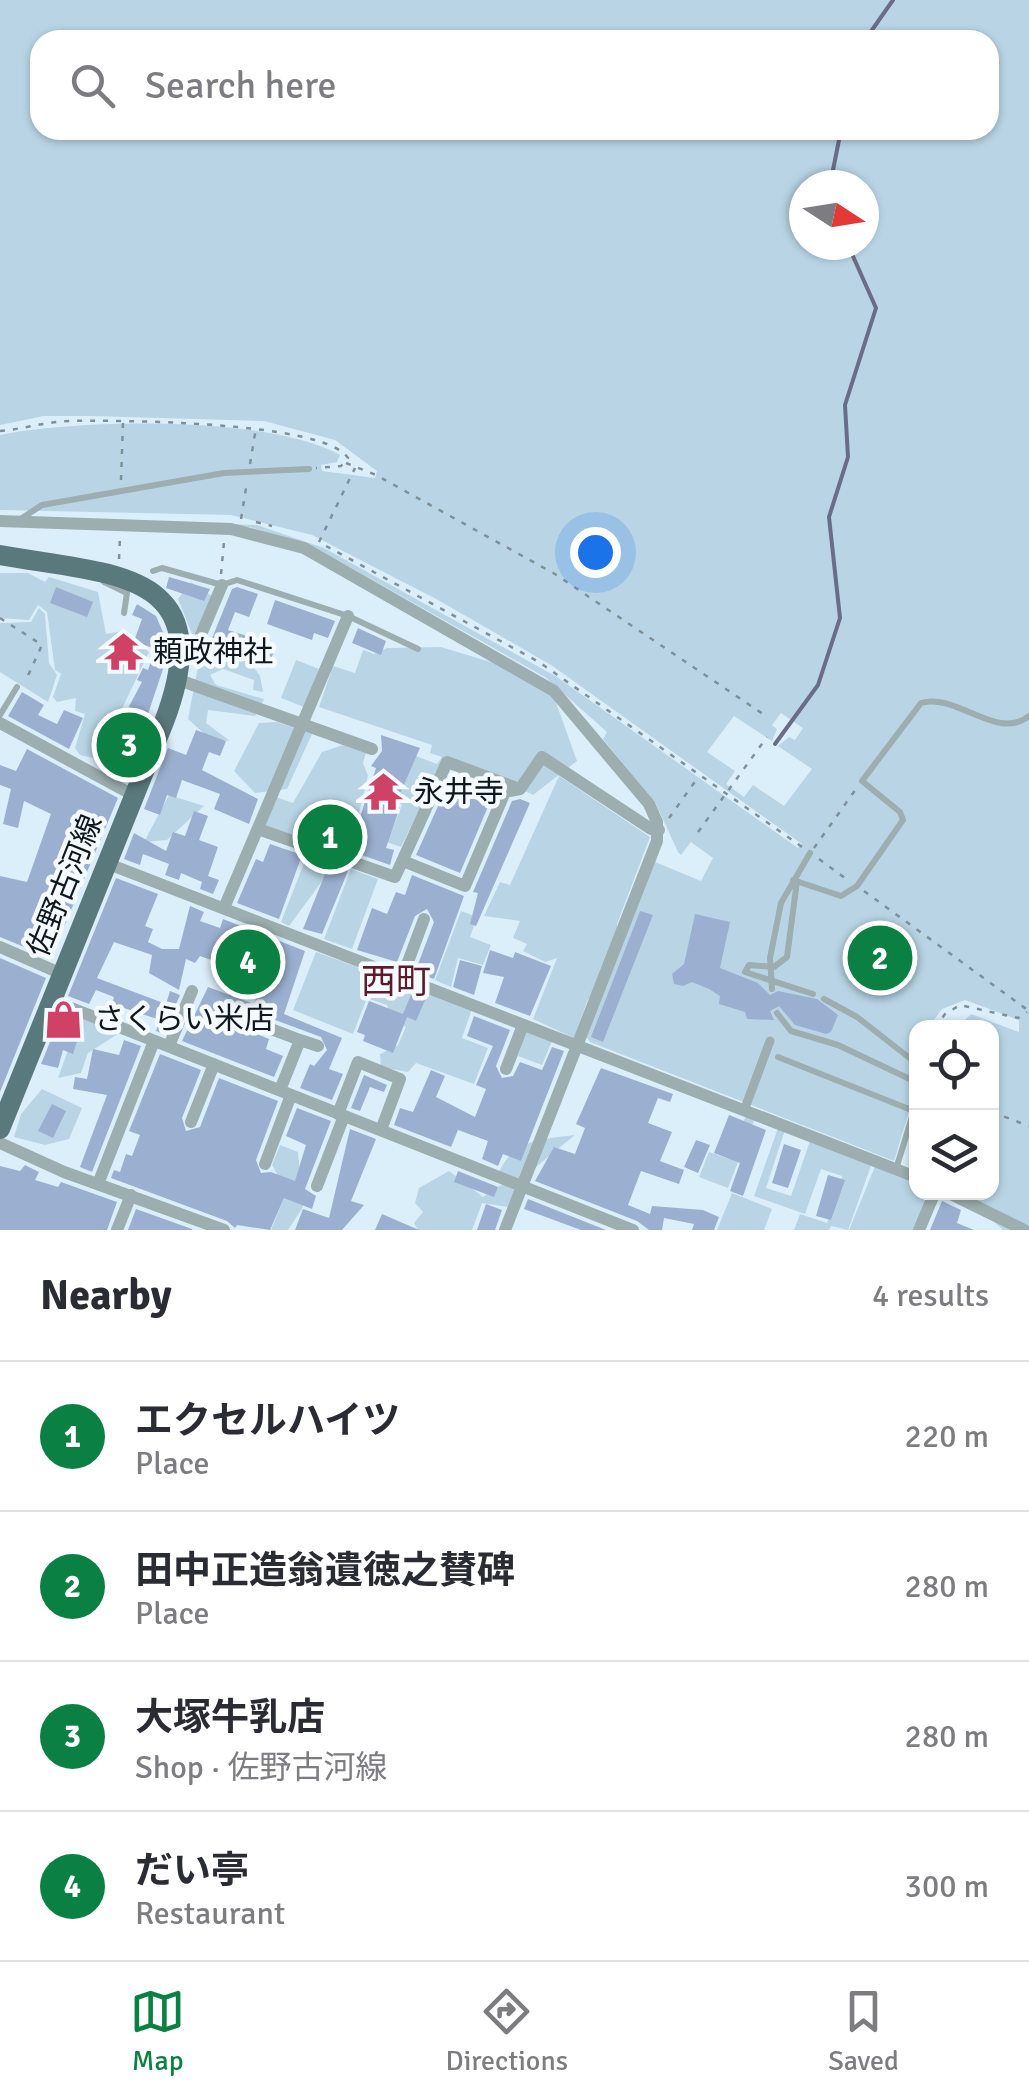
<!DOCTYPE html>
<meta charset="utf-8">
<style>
:root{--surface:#fff;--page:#f7f7f7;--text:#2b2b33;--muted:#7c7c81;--line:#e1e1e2;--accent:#0b8043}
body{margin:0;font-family:Signika,"Noto Sans JP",sans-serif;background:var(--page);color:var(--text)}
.controls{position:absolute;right:30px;bottom:30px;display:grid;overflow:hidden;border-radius:20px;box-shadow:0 2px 8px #0004}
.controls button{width:90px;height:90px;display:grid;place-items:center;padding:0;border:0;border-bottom:2px solid var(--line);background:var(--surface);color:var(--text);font:50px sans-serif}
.compass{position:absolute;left:789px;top:170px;width:90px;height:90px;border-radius:50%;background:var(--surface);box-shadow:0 2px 8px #0004;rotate:102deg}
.you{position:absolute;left:595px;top:552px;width:35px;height:35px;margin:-25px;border:8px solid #fff;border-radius:50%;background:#1a73e8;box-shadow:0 0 0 15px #1a73e833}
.badge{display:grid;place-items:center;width:65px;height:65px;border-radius:50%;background:var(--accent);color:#fff;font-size:32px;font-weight:700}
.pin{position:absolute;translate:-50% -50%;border:5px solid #fff;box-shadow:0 2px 10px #0006}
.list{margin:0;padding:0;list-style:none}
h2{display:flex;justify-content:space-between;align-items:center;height:130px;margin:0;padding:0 40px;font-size:42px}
h2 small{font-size:32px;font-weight:400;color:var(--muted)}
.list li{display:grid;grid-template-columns:65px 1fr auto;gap:30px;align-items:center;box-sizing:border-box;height:150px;padding:0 40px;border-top:2px solid var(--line)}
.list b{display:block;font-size:38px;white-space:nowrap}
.list p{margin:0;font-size:32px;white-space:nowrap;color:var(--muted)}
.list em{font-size:32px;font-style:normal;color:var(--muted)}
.icon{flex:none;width:55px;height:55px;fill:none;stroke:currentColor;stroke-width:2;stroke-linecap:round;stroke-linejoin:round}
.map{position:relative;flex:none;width:1029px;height:1230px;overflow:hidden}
.search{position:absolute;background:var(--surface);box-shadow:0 2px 8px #0004;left:30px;right:30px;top:30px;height:110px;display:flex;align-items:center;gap:25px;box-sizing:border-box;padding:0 35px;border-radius:30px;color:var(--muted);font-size:38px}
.sheet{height:730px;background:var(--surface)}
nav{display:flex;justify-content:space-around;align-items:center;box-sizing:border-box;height:140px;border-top:2px solid var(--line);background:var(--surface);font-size:28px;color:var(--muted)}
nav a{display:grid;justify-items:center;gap:5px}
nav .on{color:var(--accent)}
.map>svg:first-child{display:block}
</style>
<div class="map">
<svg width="1029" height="1230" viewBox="0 0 1029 1230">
<rect width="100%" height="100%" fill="#dbeffa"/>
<path fill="#b9d5e5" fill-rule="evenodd" d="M0,0h1029v1230h-26l-40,-37 29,-1v-164l-34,-1 13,-13 48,18v-12l-54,-20 -23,9 -13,18 -13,1v22l-6,12 6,6v20l-22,73 -304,-119 -4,-6 16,-42 -14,5 -14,39 -41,-19 24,-61 -12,4 -22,-11 4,-7 -14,-6 7,-17 -36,-5 16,-34 10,3 49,-109 91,61 -33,87 2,28 36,-90 46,19 12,-23 -22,-16 -10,13 -3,-3 -22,-48 -53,-65 4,-7 -62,-55 -231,-130 -64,-20 -169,-8 176,6 67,23 233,129 241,171 4,-4 -251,-179 -113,-65 -126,-65 -81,-20 -231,-5v-75c80,-16 269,-20 340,20l-3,7 -16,3 1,6 53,7 2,-7 -42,-31 -71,-19 -174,-5h-46l-44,9zM40,40h949v90h-949zM804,185h60v60h-60zM781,713l22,15 -8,12 -6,-3 -11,9 34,23 -28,37 -31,-21 -9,12 -18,-13 9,-13 -28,-19 27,-36 38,25 5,-12 -5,-4z
M0,573h28l17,9 4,-5 49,15 8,42 16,-3 27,21 -51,107 -18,-4 -5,-7 10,-34 -10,-3 1,-13 -19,4 -4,-5 8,-23 -6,-4 -8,-58 -9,-7 -9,15 -29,-2z
M191,582l21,14 -18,43 -16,-40z
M39,608l6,6 4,49 8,12 -9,27 -48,-30v-49l31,-1z
M441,647l63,19 50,31 23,64 -44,34c-33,-18 -56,-35 -95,-24l-37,76 -58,-20 -16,-11 -14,3 -9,23 -40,-15 12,-30 17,6 29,-51 21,-7 23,8 -3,10 5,13 -11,45 14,9 19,5 12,-30 -12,-10 26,-39 21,8 5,-7 -12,-4 2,-8 -113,-38 14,-41 22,7 8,-23 11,4 13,-6z
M216,648l29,7 15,21 3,16 -10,-2 1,-10 -31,-11 -13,6 6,10 48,14 -9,17 -47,-6 -2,13 24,18 -21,-3 -21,-19 13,-68z
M296,660l23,9 -15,38 -23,-9z
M277,722l35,12 -25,55 -32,4 -21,-22 25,-48z
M169,795l35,11 -37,34 -23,2z
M308,853l26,12 -45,61 -8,-4z
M351,869l27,10 -26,70 -28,-10z
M461,911l16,6 -7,20 21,8 -8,20 -25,-7 -7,29 -16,-7z
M316,952l156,57 -10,29 26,10 -14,36 -58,-21 -8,9 -27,-5 -1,-13 18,-9 8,-18 -14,-8 -5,-14 -20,-7 -14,36 -60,-24z
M80,1017l41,15 -33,21 -7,20 -23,5z
M526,1032l26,9 -10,24 -24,-9z
M42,1089l40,19 -13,31 -24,6 -31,-8 7,-23z
M747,1112l9,3 -28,73 -29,-11 10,-25 20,7z
M778,1128l7,2 -19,58 25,8 19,-55 62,22 -24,67 -17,-4 -2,4h-35l6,-16 27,9 15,-47 -21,-7 -16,45 -51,-18z
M575,1135l-55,45 -21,-8c15,-33 44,-33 76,-37z
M280,1145l18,7 5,55 -15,23h-17l16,-39 -15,-26z
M876,1164l40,17v11l14,1 -15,37h-66z
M449,1171l34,26 21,-14 11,7 -7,17 -26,-4 -10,27h-54l-4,-7 9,-11 -8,-9 4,-15z
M732,1193l40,16 -8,21h-47z"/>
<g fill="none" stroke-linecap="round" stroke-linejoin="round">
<path stroke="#6a6d87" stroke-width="4" d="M865,40l28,-40
M830,185l11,-55
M775,744l43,-59 22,-67 -11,-101 19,-60 -3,-52 31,-97 -28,-63"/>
</g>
<path fill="#9bb0d0" d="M169,577l41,12 -6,12 -38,-13z
M56,587l37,15 -6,15 -37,-14z
M237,587l21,7 -9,23 -14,-5 -7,18 48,15 -8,23 -60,-20 24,-59z
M275,600l60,21 -7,17 -14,-5 -2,7 -45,-16z
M137,604l19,12 9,21 -1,29 -38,114 -22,-12 14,-41 24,-45 -5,-2 6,-12 5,2 7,-21 -21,-8 8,-22 -10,-4z
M358,628l28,13 -5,14 -29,-12z
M22,692l22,13 -6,10 19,9 7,-14 19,8 -14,31 -61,-33z
M196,730l30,11 -6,15 -11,-4 -7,18 56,29 -9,25 -35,-15 6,-15 -38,-14 -6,18 -9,-3 -7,20 -16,-6 24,-61 18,7z
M381,735l39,13 -25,57 5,2 -14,41 8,2 -4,15 -82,-29 11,-19 35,19 22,-68 -5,-2 11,-15z
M27,749l91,49 -67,160 -51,-21v-61l27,6 24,-68 -27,-13 -6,27 -15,-4 8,-35 -11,-4v-20l16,6z
M452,775l43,15 -35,83 -44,-18z
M520,799l10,4 -54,123 -6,-2 8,-31 -5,-1 39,-91z
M194,811l14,5 -9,24 19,7 -10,29 11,4 -6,14 -13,-5 2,-7 -21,-9 -2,7 -14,-5 4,-11 -26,-10 -3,11 -16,-6 10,-26 32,18 7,-19 12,4z
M270,844l32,11 -23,64 -42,-16 19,-44 7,3z
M329,864l19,7 -26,63 -19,-5z
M412,875l52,21 -30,83 -19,-7 19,-50 -7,-13 -12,7 -18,46 -40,-12 15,-42 15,6 9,-22 9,3z
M116,878l42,16 -13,32 8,3 -5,13 14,7h17l11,-43 14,6 -4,9 20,7 3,-9 82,32 -21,63 58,24 -13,31 14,5 -11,26 -32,-12 10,-24 4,2 13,-16 -6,-13 -70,-26 -11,2v14l29,12 -3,10 17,7 -9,21 -92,-36 26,-54 46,17 6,-17 -32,-12 3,-8 -31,-11 -5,7 -9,-4 -7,31 -30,-17 3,-18 -38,-13 -17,36 69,26 4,-13 10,4 -17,39 -7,-3 4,-11 -48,-16 2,-7 -18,-7 -7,14 -21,-8z
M640,911l13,4 -50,127 -12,-5z
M695,914l35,8 -10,46 38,15 12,12 8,-4 39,8 21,16 -7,17 -5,2 -31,-9 -16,-19 -9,5 4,9 -27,-1 -2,-7 -26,-8 1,-8 -11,-7 -17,-7 -9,4 -9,-2 -2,-10 12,-10z
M490,950l23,8 2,-6 36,14 -21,50 -35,-13 9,-26 -21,-4z
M0,958l46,20 -46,114z
M460,960l22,6 -8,29 -21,-8z
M412,992l14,6 -10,23 -9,-4 -14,36 -30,-12 2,-6 -8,-3 12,-31 34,13z
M61,1015l13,5 -6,12 11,3 -6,19 -10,-4 -5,18 -17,-4z
M474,1016l36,14 -14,36 6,12 11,-2 7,-14 22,8 10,-23 12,4 -43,110 -18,-7 -5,12 -16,-7 6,-18 -30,-11 -7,17 -57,-22 6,-17 13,4 18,-42 14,6 -9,21 39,20 11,-28 -10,-4 17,-39 -26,-10z
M124,1040l17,6 -49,126 -12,-5 27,-72 -34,-6 2,-12 12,2 6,-30 26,6z
M160,1054l41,16 -19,48 4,13 14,-4 19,-49 59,23 -22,59 5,13 10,-1 24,9 11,-36 -20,-9 11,-28 34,13 -26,68 11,7 -4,13 -28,-11 -14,32 -33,-5 -2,3 -8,-7 -116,-43 3,-8 6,2 6,-18 6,2 8,-21 -11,-4z
M601,1068l72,26 -3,8 -12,-4 -10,25 24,9 -12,29 24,9 -5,14 -38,-13 -13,34 22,9 2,-8 51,4 16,7 -5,13h-22l2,-6 -30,-6 -2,12h-13l-12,-9 -102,-40 19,-34 21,7 10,-26 -9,-4z
M364,1075l23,10 -3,7 -14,-5 -10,24 -9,-3z
M52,1104l14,7 -13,27 -15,-7z
M729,1115l37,15 -23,66 -13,-5 10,-28 -26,-10z
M350,1129l26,10 -25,62 13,4 -22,25h-47l8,-21 26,9z
M696,1140l14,5 -12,28 -14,-6z
M784,1144l17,6 -13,38 -16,-5z
M25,1165l14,7 -4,8 23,7 3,-5 56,20 -10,28h-107v-64l20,5z
M458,1171l40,16 -4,10 -40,-15z
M828,1175l17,5 -14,40 -15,-4z
M528,1199l78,31h-25l-57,-21z
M942,1201l19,9 -4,13 17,7h-44z
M486,1204l16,6 -7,20h-18z
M136,1209l56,20v1h-64z
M382,1214l37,16h-44z"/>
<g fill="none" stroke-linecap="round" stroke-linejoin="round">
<path stroke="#7f9099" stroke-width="2.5" stroke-dasharray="5 8" stroke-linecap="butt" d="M0,431c23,-2 45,-9 69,-10 47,-1 255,0 279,37l-7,8 -25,2
M346,463l30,12 179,99 211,142
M250,464l6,-36
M121,480l2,-57
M241,519l6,-37
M256,522l16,4
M319,542l36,-74
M326,546l213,116 266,187
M119,559l1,-22
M221,574l3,-32
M0,618l42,27 -16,35
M669,818l30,-42
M698,832l69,-95
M814,848l42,-59
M819,859l30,22
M864,891l165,120
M935,1028l10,-14 15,-9 58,13 9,-6
M992,1112l37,14"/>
<path stroke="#9caeaf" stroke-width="6" d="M19,520l23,-15 182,-32 85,-4
M153,571l9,-3 60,17 15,-5 111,36 70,33
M104,582l23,11 -3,20
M0,715l17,-28
M793,880l48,16 16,-10 46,-66 -3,-8 -38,-31 59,-78c35,-11 76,39 108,13
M797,881l-10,76 -13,10 -25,-2 -4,7 68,22
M770,958l11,-55 29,-50
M824,999l33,18 59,46
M777,1013l14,18 47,14 78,37
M778,1057l136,54
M896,1169l20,-65"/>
<path stroke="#9caeaf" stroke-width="9" d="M745,1108l25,-67"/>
<path stroke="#9caeaf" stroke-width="12" d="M0,521l231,8 73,19 250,143 95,113 8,18v19l-152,389
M181,657l17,-15 24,-57
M179,680l193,69
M0,723l133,72
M258,829l137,48 52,-115 70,26
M403,861l62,25 40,-94 15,-3 22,-32 109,72 8,1
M106,863l810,314
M224,908l124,-292
M0,947l62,27
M402,978l22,-59
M51,1000l582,230
M247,1020l53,20 -20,50
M300,1040l18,6
M169,1046l23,-55
M506,1069l17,-44
M338,1114l20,-52 42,17 -19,51
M191,1122l23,-58
M0,1143l64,29 160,58
M265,1164l26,-69
M98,1184l56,-143
M317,1186l27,-70
M947,1192l77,38
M117,1230l14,-35
M919,1230l16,-38"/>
<path stroke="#5a797d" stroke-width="20" d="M0,555c112,20 222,14 164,167l-164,407"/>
<path stroke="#9caeaf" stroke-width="6" d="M770,958l2,31"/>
</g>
<defs>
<symbol id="temple-bare" viewBox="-9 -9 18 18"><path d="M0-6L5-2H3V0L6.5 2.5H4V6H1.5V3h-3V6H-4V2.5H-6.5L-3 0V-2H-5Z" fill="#d04166" stroke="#f4fafe" stroke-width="2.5" paint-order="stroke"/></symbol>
<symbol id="shop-bare" viewBox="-9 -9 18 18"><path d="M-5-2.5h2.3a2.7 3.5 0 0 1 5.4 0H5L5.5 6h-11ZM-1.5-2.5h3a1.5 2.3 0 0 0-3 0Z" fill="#d04166" stroke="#f4fafe" stroke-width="2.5" paint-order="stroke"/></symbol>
</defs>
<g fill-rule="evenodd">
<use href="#temple-bare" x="96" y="624" width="55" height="55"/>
<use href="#temple-bare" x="356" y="764" width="55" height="55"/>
<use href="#shop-bare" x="36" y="992" width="55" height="55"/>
</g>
<g text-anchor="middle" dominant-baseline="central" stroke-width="9" stroke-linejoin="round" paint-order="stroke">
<g font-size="30" fill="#0d191f" stroke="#f4fafe" text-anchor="start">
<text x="153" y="652">頼政神社</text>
<text x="414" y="792">永井寺</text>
<text x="94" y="1019">さくらい米店</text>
</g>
<g font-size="30" fill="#0d191f" stroke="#f4fafe">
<text transform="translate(65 886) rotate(-68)">佐野古河線</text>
</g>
<g font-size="35" fill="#5e192a" stroke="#f4fafe">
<text x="396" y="981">西町</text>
</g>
</g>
</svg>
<div class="controls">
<button><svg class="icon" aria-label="locate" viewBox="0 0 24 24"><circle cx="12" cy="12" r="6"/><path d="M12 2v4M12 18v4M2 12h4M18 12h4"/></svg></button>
<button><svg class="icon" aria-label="layers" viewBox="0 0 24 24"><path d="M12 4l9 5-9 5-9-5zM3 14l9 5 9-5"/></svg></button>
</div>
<svg class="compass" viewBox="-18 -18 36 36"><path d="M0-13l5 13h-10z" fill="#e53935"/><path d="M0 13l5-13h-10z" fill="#7c7c81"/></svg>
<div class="you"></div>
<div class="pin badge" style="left:330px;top:837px">1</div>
<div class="pin badge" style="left:880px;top:958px">2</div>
<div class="pin badge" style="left:129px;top:745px">3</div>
<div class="pin badge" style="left:248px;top:962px">4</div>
<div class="search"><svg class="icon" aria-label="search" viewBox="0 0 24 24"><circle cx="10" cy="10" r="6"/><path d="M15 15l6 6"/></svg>Search here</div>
</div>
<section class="sheet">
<h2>Nearby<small>4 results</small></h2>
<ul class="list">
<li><span class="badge">1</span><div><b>エクセルハイツ</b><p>Place</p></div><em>220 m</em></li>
<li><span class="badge">2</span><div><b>田中正造翁遺徳之賛碑</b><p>Place</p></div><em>280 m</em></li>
<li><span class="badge">3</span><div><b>大塚牛乳店</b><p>Shop · 佐野古河線</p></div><em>280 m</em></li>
<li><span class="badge">4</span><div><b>だい亭</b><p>Restaurant</p></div><em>300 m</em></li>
</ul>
</section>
<nav>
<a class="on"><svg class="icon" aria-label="map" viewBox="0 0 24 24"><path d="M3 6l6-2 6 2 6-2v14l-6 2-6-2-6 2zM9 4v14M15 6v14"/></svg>Map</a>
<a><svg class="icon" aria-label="directions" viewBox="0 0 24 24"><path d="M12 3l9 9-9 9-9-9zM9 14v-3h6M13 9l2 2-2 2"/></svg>Directions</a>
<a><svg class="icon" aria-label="saved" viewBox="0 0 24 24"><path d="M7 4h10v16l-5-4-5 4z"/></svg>Saved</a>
</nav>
